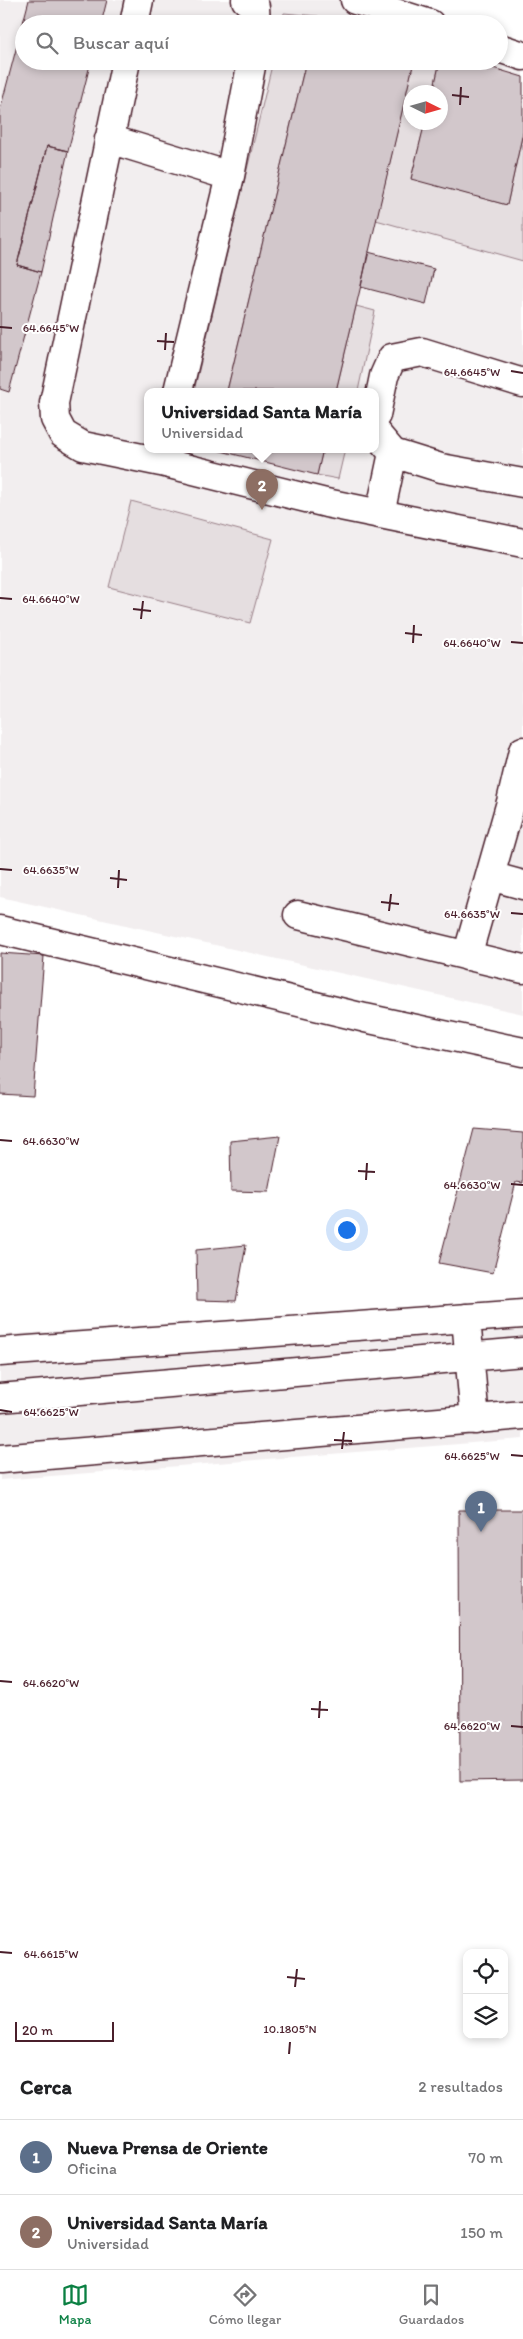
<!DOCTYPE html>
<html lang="es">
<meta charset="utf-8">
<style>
:root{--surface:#fff;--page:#f2f2f2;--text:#202124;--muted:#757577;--line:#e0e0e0;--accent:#0b8043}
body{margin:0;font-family:Itim,sans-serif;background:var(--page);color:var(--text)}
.controls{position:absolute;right:15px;bottom:15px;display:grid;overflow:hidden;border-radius:10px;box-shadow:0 2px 8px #0003}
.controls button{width:45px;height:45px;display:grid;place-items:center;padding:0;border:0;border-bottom:1px solid var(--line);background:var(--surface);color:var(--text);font:25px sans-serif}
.compass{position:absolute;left:403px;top:85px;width:45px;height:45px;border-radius:50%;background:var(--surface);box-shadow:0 2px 8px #0003;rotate:95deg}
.scale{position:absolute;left:15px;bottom:12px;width:99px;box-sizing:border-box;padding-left:5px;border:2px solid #4a1f2b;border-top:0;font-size:14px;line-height:18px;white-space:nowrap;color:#4a1f2b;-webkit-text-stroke:4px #fff;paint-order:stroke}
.you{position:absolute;left:346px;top:1229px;width:18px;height:18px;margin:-12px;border:4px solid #fff;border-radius:50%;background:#1a73e8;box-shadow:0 0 0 8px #1a73e833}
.badge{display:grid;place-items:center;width:32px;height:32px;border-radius:50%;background:var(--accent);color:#fff;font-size:16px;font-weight:700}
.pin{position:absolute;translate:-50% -41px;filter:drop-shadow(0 1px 2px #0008)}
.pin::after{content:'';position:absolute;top:26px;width:18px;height:15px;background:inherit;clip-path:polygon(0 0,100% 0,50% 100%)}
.popup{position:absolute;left:144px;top:388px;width:235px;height:65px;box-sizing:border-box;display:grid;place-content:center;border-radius:10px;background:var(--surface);filter:drop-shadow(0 1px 4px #0005);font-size:16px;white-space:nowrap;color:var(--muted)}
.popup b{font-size:19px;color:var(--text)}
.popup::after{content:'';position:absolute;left:50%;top:100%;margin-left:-10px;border:10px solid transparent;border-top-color:var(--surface)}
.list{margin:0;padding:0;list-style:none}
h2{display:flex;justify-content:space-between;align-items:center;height:65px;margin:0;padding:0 20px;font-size:21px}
h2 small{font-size:16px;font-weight:400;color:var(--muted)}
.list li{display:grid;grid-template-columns:32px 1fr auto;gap:15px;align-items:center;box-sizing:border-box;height:75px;padding:0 20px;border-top:1px solid var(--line)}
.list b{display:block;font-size:19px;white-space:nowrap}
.list p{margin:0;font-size:16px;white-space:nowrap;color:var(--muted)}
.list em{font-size:16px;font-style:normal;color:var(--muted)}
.icon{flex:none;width:28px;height:28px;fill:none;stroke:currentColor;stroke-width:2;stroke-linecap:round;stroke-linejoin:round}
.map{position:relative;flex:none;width:523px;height:2054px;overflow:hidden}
.search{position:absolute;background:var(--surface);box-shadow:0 2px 8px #0003;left:15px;right:15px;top:15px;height:55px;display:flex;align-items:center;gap:12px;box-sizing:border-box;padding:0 18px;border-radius:28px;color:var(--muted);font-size:19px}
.sheet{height:215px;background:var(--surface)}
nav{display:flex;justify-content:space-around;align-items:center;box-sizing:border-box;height:70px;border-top:1px solid var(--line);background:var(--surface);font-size:14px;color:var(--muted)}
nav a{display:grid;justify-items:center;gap:2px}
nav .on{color:var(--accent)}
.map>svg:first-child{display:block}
</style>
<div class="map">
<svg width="523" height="2054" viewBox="0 0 523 2054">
<rect width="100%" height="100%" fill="#fff"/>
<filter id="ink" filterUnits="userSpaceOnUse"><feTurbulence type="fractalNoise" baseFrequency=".02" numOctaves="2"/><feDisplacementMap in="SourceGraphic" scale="10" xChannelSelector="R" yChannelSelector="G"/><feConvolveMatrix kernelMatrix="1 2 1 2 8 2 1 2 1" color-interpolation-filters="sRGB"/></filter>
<g filter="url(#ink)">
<path fill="#f2eeef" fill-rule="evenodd" d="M0,0h369l72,24h-417v37h475l24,-10v963l-523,-117zM410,92h30v30h-30zM148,391h228v58h-228z
M523,1300v139l-523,41v-145z"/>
<path fill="#e5dee0" stroke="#987e86" d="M284,13l33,3 -2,8h-34z
M273,61h33l-79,330h-33z
M414,61h26l-7,31h-23v30l15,1 -14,55 96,27 16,-73v129l-147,-41z
M356,306l19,5 -17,80h-22z
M323,449h22l-7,30 -21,-4z
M131,501l142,38 -23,84 -141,-36z"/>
<path fill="#d2c7cb" stroke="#4a1f2b" d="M29,0h78l-6,24h-77v37h67l-23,90 -21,-5 -30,119 24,7 -32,120 -9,-3v-279z
M317,16l27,8h-29z
M306,61h108l-78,330h-109z
M440,61h30l53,16v55l-16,73 -96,-26 14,-57h15v-30h-7z
M47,146l21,5 -27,121 -24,-7z
M368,252l66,17 -8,35 -65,-17z
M213,449h110l-6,26z
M0,953l44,3 -11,140 -33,-2z
M474,1129l49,4v50l-7,-1 -23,91 -54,-10z
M280,1136l-11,56 -38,-1 -1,-50z
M246,1245l-10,56 -39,-1 -1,-50z
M459,1510h64v270l-63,1z"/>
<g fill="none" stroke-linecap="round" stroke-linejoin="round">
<defs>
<path id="minor" d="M246,0l9,7 1,17
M355,0l75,24
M134,24l5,-24
M499,48l24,8
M126,61l-72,342 1,16 8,15 20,12 78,16 165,41 197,40
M109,139l121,37
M178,391l52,-215 22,-115
M376,415l8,-39 8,-18 30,-6 101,31
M376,433l17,20 48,15 82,15
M380,514l13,-61
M490,876l33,9
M298,915l225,54
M0,930l365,88 158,34
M467,956l44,-154 12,-51
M466,1318l9,102
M0,1352l523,-38
M0,1398l523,-46
M0,1459l523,-44"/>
</defs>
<use href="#minor" stroke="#4a1f2b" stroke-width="31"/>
<use href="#minor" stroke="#fff" stroke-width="28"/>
</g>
</g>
<path fill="none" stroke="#4a1f2b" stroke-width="2" d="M452,95l17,2M460,105l1,-18M0,327l12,1M157,341l17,1M165,350l1,-17M511,371l12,2M0,598l12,1M133,609l18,2M141,619l2,-18M405,633l17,2M511,642l12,1M413,643l1,-18M0,869l12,1M110,878l17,2M118,888l1,-18M381,902l18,2M389,911l2,-17M511,913l12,1M0,1140l12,1M358,1171l17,1M366,1180l1,-17M511,1184l12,1M0,1410l12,2M334,1440l18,1M342,1449l2,-17M511,1455l12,1M0,1681l12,1M311,1709l17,1M319,1718l1,-17M511,1726l12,1M0,1952l12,1M287,1977l18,2M295,1987l2,-18M289,2054l1,-12"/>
<g font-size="12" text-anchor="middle" fill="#4a1f2b" stroke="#fff" stroke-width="4" stroke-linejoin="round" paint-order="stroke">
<text x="51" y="332">64.6645°W</text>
<text x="472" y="376">64.6645°W</text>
<text x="51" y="603">64.6640°W</text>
<text x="472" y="647">64.6640°W</text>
<text x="51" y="874">64.6635°W</text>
<text x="472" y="918">64.6635°W</text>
<text x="51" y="1145">64.6630°W</text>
<text x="472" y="1189">64.6630°W</text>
<text x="51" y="1416">64.6625°W</text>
<text x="472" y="1460">64.6625°W</text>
<text x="51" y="1687">64.6620°W</text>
<text x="472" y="1730">64.6620°W</text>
<text x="51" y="1958">64.6615°W</text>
<text x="290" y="2033">10.1805°N</text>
</g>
</svg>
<div class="controls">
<button><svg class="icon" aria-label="locate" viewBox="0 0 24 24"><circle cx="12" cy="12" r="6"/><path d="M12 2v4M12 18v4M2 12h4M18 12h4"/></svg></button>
<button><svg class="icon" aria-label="layers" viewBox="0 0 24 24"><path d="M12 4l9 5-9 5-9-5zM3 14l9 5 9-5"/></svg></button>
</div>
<svg class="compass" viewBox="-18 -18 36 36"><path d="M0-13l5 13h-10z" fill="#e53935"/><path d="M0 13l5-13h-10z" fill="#757577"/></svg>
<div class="scale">20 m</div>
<div class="you"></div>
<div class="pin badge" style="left:481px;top:1532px;background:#5c6f8a">1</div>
<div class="pin badge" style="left:262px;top:510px;background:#8d6e63">2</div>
<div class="popup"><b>Universidad Santa María</b>Universidad</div>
<div class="search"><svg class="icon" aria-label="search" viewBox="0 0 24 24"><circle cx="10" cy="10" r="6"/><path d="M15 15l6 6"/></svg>Buscar aquí</div>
</div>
<section class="sheet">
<h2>Cerca<small>2 resultados</small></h2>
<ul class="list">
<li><span class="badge" style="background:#5c6f8a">1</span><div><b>Nueva Prensa de Oriente</b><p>Oficina</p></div><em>70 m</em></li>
<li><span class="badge" style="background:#8d6e63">2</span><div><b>Universidad Santa María</b><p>Universidad</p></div><em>150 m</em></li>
</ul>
</section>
<nav>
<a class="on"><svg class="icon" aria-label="map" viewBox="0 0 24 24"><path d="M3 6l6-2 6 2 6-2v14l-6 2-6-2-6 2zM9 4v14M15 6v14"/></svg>Mapa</a>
<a><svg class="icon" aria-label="directions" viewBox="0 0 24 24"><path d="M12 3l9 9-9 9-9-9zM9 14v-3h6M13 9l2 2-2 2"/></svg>Cómo llegar</a>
<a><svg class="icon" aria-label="saved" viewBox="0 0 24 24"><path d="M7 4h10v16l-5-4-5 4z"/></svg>Guardados</a>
</nav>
